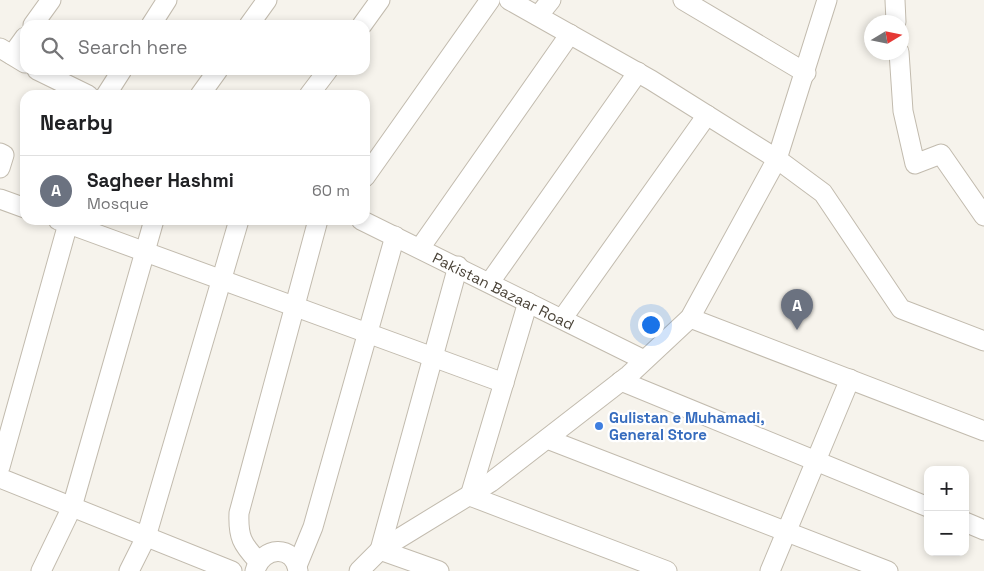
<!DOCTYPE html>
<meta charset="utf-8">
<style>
:root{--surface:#fff;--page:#f2f2f2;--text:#202124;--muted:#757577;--line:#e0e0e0;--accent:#2563eb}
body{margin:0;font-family:"Space Grotesk",sans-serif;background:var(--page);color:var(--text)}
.controls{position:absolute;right:15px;bottom:15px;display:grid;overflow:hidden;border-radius:10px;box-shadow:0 2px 8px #0003}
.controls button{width:45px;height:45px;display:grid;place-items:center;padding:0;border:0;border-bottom:1px solid var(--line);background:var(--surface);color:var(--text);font:25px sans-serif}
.compass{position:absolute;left:864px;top:15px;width:45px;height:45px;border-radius:50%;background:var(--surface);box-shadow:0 2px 8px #0003;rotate:80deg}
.you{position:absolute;left:650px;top:324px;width:18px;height:18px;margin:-12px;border:4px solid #fff;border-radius:50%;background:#1a73e8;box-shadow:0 0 0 8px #1a73e833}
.badge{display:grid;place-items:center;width:32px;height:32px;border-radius:50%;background:var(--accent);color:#fff;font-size:16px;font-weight:700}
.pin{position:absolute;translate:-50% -41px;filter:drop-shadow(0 1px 2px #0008)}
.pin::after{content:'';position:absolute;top:26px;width:18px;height:15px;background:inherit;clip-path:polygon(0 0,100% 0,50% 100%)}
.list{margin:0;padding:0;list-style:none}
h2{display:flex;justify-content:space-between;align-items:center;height:65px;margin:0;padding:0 20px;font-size:21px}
h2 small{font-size:16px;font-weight:400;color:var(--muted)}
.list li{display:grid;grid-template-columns:32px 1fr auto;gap:15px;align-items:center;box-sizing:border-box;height:70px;padding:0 20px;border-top:1px solid var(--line)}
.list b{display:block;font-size:19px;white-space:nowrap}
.list p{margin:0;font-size:16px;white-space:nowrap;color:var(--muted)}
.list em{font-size:16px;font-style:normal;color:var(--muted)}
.icon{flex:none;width:28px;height:28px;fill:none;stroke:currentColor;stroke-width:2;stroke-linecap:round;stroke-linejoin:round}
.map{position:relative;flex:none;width:984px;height:571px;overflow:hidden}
.search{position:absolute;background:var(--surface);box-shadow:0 2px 8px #0003;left:20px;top:20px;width:350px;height:55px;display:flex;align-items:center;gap:12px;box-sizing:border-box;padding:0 18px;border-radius:15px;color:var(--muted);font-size:19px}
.panel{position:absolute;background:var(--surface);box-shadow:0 2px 8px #0003;left:20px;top:90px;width:350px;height:135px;border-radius:15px}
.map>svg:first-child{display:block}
</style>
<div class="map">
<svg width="984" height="571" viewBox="0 0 984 571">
<rect width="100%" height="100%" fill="#f6f3ec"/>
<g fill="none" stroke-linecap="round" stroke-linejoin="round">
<defs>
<g id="minor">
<path d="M509,0l142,80 126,79 46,34 78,116 83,32"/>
<path d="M683,0l123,73"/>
<path d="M895,0l1,22"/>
<path d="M538,16l13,-16"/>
<path d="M33,25l18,-25"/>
<path d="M151,25l16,-25"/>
<path d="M249,25l18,-25"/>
<path d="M362,25l18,-25"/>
<path d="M0,48l25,15"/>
<path d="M899,52l4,59 12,53 26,-10 43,62"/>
<path d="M12,55l13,-18"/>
<path d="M37,70l51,25"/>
<path d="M106,95l16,-25"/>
<path d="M200,95l18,-25"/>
<path d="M309,95l19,-25"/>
<path d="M0,153l4,2 -4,13"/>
<path d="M365,177l125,-177"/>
<path d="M0,199l25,9"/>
<path d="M58,220l446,163"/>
<path id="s1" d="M361,220l283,140"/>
<path d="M420,248l150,-214"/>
<path d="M490,282l148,-210"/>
<path d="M528,302l-58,194 197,75"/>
<path d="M690,318l294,113"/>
<path d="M562,319l145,-204"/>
<path d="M621,381l307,126"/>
<path d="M547,439l341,132"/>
<path d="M0,467l69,-247"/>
<path d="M0,478l232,93"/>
<path d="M965,522l19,8"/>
<path d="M258,561c-16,-17 -20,-24 -19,-48l79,-293"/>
<path d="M297,566l16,-39 82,-291"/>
<path d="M41,571l31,-64 82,-287"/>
<path d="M129,571l17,-34 93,-317"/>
<path d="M255,571c7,-25 39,-27 43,0"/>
<path d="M359,571l21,-21 111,-68 138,-107 61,-57 87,-159 50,-159"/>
<path d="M439,571l-59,-21 78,-284"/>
<path d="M770,571l80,-192"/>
</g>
</defs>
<use href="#minor" stroke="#c2bbae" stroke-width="21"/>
<use href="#minor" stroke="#fff" stroke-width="19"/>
</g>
<circle fill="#3f7fe0" stroke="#fff" stroke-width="2" cx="599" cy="426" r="5"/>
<g text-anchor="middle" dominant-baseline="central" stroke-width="4.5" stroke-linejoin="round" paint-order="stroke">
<g font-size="15" fill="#4b4439" stroke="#fff">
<text stroke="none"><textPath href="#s1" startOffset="159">Pakistan Bazaar Road</textPath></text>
</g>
<g font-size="15" font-weight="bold" fill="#366cbe" stroke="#fff" text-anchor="start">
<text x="609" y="417">Gulistan e Muhamadi,<tspan x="609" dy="17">General Store</tspan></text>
</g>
</g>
</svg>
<div class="controls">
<button>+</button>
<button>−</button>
</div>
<svg class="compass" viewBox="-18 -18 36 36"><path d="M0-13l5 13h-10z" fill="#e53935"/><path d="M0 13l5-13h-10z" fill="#757577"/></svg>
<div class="you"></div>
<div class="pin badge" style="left:797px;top:330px;background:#6b7280">A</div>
<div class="search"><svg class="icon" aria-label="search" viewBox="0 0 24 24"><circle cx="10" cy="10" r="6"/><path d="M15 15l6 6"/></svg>Search here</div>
<section class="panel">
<h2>Nearby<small></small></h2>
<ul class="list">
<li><span class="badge" style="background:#6b7280">A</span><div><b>Sagheer Hashmi</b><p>Mosque</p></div><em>60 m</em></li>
</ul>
</section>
</div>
